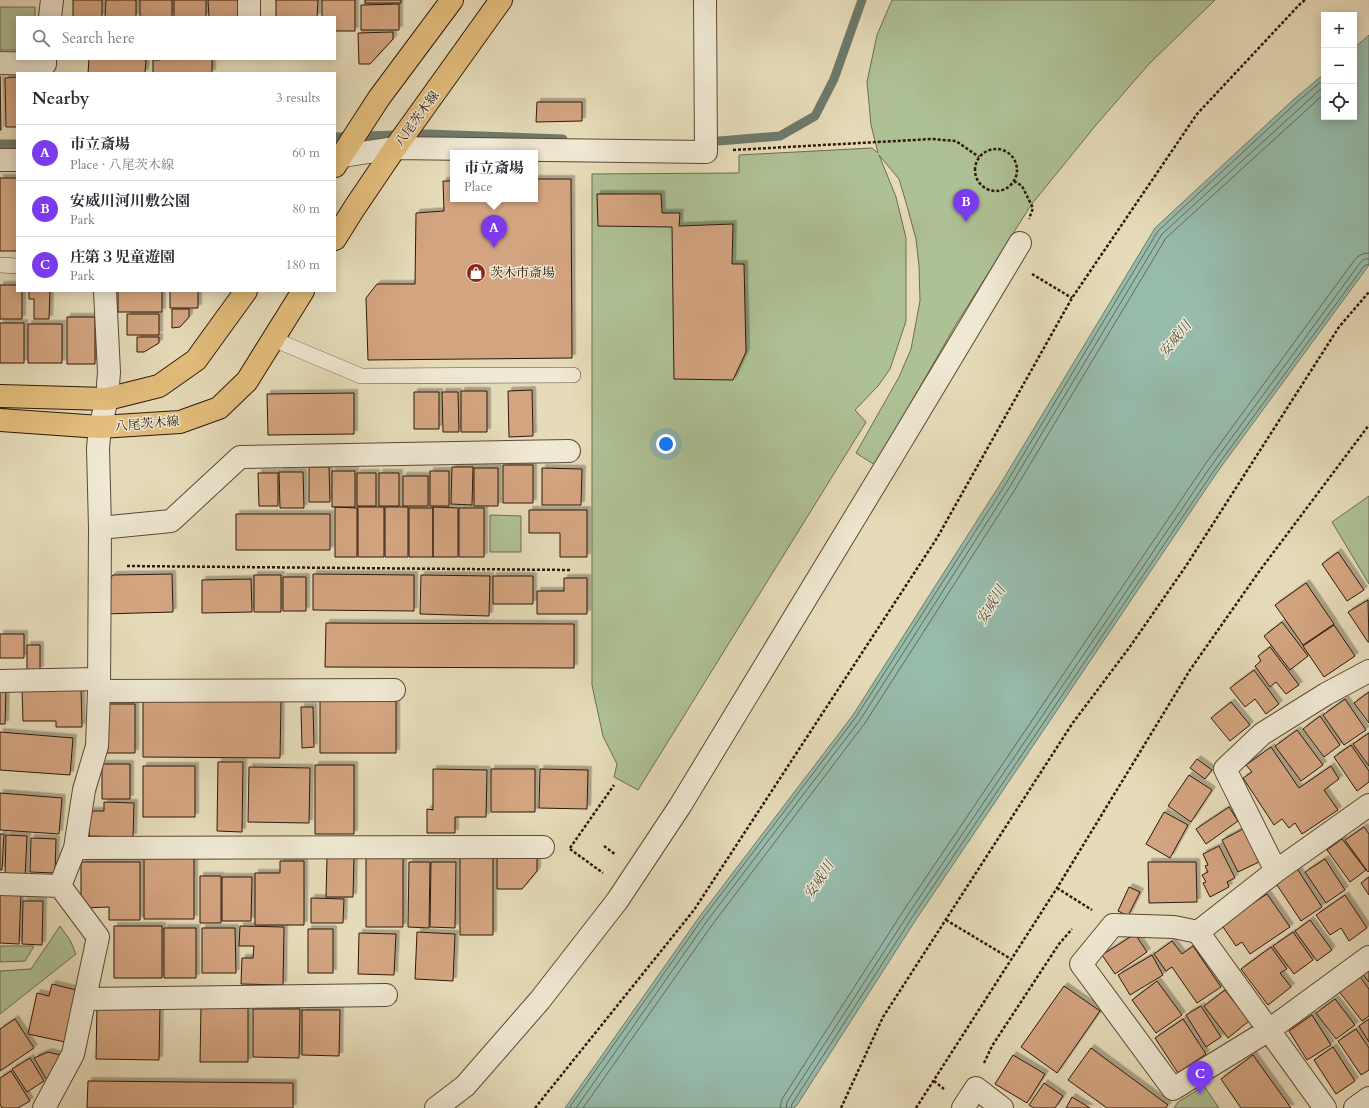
<!DOCTYPE html>
<meta charset="utf-8">
<style>
:root{--surface:#fff;--page:#f2f2f3;--text:#2b2b33;--muted:#7c7c81;--line:#e1e1e2;--accent:#7c3aed}
body{margin:0;font-family:Cardo,"Noto Serif JP",serif;background:var(--page);color:var(--text)}
.controls{position:absolute;right:12px;top:12px;display:grid;overflow:hidden;border-radius:0px;box-shadow:0 2px 10px #0003}
.controls button{width:36px;height:36px;display:grid;place-items:center;padding:0;border:0;border-bottom:1px solid var(--line);background:var(--surface);color:var(--text);font:20px sans-serif}
.you{position:absolute;left:666px;top:444px;width:14px;height:14px;margin:-10px;border:3px solid #fff;border-radius:50%;background:#1a73e8;box-shadow:0 0 0 6px #1a73e833}
.badge{display:grid;place-items:center;width:26px;height:26px;border-radius:50%;background:var(--accent);color:#fff;font-size:13px;font-weight:700}
.pin{position:absolute;translate:-50% -33px;filter:drop-shadow(0 1px 2px #0008)}
.pin::after{content:'';position:absolute;top:21px;width:14px;height:12px;background:inherit;clip-path:polygon(0 0,100% 0,50% 100%)}
.popup{position:absolute;left:450px;top:150px;width:88px;height:52px;box-sizing:border-box;display:grid;place-content:center;border-radius:0px;background:var(--surface);filter:drop-shadow(0 1px 3px #0005);font-size:13px;white-space:nowrap;color:var(--muted)}
.popup b{font-size:15px;color:var(--text)}
.popup::after{content:'';position:absolute;left:50%;top:100%;margin-left:-8px;border:8px solid transparent;border-top-color:var(--surface)}
.list{margin:0;padding:0;list-style:none}
h2{display:flex;justify-content:space-between;align-items:center;height:52px;margin:0;padding:0 16px;font-size:17px}
h2 small{font-size:13px;font-weight:400;color:var(--muted)}
.list li{display:grid;grid-template-columns:26px 1fr auto;gap:12px;align-items:center;box-sizing:border-box;height:56px;padding:0 16px;border-top:1px solid var(--line)}
.list b{display:block;font-size:15px;white-space:nowrap}
.list p{margin:0;font-size:13px;white-space:nowrap;color:var(--muted)}
.list em{font-size:13px;font-style:normal;color:var(--muted)}
.icon{flex:none;width:22px;height:22px;fill:none;stroke:currentColor;stroke-width:2;stroke-linecap:round;stroke-linejoin:round}
.map{position:relative;flex:none;width:1369px;height:1108px;overflow:hidden}
.search{position:absolute;background:var(--surface);box-shadow:0 2px 10px #0003;left:16px;top:16px;width:320px;height:44px;display:flex;align-items:center;gap:10px;box-sizing:border-box;padding:0 14px;border-radius:0px;color:var(--muted);font-size:15px}
.panel{position:absolute;background:var(--surface);box-shadow:0 2px 10px #0003;left:16px;top:72px;width:320px;height:220px;border-radius:0px}
.map>svg:first-child{display:block}
</style>
<div class="map">
<svg width="1369" height="1108" viewBox="0 0 1369 1108">
<defs>
<filter id="shadow"><feDropShadow dx="3.5" dy="-3.5" stdDeviation="0" flood-color="#0004"/></filter>
</defs>
<rect width="100%" height="100%" fill="#e6dbb9"/>
<filter id="stains"><feTurbulence type="fractalNoise" baseFrequency=".005" numOctaves="4"/><feColorMatrix values="0 0 0 0 .2 0 0 0 0 .09 0 0 0 0 .02 0 0 0 .5 -.17"/></filter>
<radialGradient id="worn" r=".72"><stop offset=".6" stop-color="#630" stop-opacity="0"/><stop offset="1" stop-color="#630" stop-opacity=".3"/></radialGradient>
<path fill="#aec195" stroke="#6e6c50" d="M892,0h323l-66,64 -53,61 -65,80 -76,121 -80,139 -19,-12 43,-76 12,-28 9,-48 -1,-35 -3,-27 -9,-33 -8,-27 -20,-24 17,42 10,41v83l-16,48 -12,17 -23,24 11,12 -228,368 -24,-13 3,-13 -14,-28 -11,-51v-511l147,-1v-18l133,-7 6,5 -7,-28 -4,-43 10,-47z
M0,7h35v10h-18v33h-17z
M1369,496v88l-37,-62z
M490,515l31,1v36h-31z
M60,926l10,14 6,14 -76,60v-43l31,-2z
M0,946h34l-9,15 -25,1z
M1204,1086l15,22h-45l4,-6z"/>
<path fill="#97bbab" stroke="#6d7a6b" d="M1369,35v230l-151,206 -301,447 -120,187 -3,3h-229l135,-192 153,-201 148,-232 154,-255 138,-128 31,-26v43h30v-69z"/>
<g fill="none" stroke-linecap="round" stroke-linejoin="round">
<path stroke="#626a5a" stroke-width="1" d="M569,1108l134,-190 153,-201 149,-232 153,-254 138,-128 28,-24
M576,1108l131,-187 153,-201 149,-232 153,-254 162,-148
M583,1108l129,-183 153,-202 149,-232 152,-253 158,-144
M780,1108l2,-9 122,-189 302,-447 150,-205 6,-4 7,-1
M786,1108l1,-6 122,-189 302,-447 149,-203 4,-4h5
M791,1108l1,-4 121,-188 302,-447 149,-203 5,-2"/>
<path stroke="#6d7a6b" stroke-width="9" d="M335,137l92,-3 136,5
M706,141h13l61,-5 35,-20 19,-37 28,-79
M0,144h17"/>
</g>
<path fill="#d3a480" stroke="#2e180a" filter="url(#shadow)" d="M73,0h29v17h-29z
M106,0h30v17h-31z
M140,0h32v17h-32z
M174,0h32v17h-32z
M208,0h31v17h-30z
M276,0h42l-1,17h-41z
M322,0h33v31h-20v-14h-13z
M365,0h36v3h-36z
M399,4v26h-38v-25z
M393,32v7l-23,25h-11l-1,-31z
M89,59h57l-1,14h-57z
M160,59h52v14h-59v-13h7z
M0,76l1,54h-1z
M17,77v50h-11l-1,-49z
M537,102h45v19l-46,1z
M0,178h17v73h-17z
M535,179h36l1,179 -204,2 -2,-62 11,-14h38l1,-71 28,-2 -1,-30h10v18h82z
M597,194h64l1,19h18l-1,13 54,-2 -1,40h12l2,88 -13,28 -59,-1 -2,-152 -74,-1z
M0,285h17v6h5v28h-22z
M29,291h21l-1,28h-15v-20h-5z
M118,291h44v21h-44z
M170,291h28v17h-28z
M172,309h17v8l-9,10 -8,1z
M127,314h32v21h-32z
M67,317h28v47h-28z
M0,323h24v40h-24z
M28,324h34v39h-34z
M137,337h22v6l-15,9h-7z
M532,390l1,46 -24,1 -1,-46z
M461,391h26v41h-26z
M414,392h25v37h-25z
M442,392h16l1,40h-16z
M354,393v41l-86,1 -1,-41z
M503,465h30v38h-30z
M309,467h20l1,35h-21z
M452,467h21l-1,38 -21,-1z
M474,468h24v38h-24z
M542,468l40,1 -1,36h-39z
M332,471h23v36h-23z
M430,471h19v35h-19z
M279,472h24l1,36h-24z
M258,473h20v33h-19z
M357,473h19v33h-19z
M379,473h20v33h-20z
M403,476h25v30h-25z
M335,507l22,1v49h-22z
M358,507h26v50h-26z
M385,507h23v50h-23z
M433,507l25,1v49h-25z
M409,508h24v49h-24z
M459,508h25v49h-25z
M529,510h58v47h-27v-24h-31z
M236,514h94v36h-94z
M1338,552l26,38 -17,11 -25,-37z
M172,574l1,38 -69,2v-28l9,-11z
M313,574l101,1v36l-101,-1z
M254,575h27v37h-27z
M421,575l69,1 -1,40 -69,-2z
M493,576h40v28h-40z
M283,577h23v34h-23z
M564,578h23v36h-50v-23h27z
M251,579l1,33 -50,1v-33z
M1306,583l28,41 -31,21 -28,-40z
M1368,600l1,42h-1l-20,-30z
M1282,622l26,34 -18,14 -26,-34z
M326,623l248,1v44l-249,-1z
M1334,625l21,31 -31,21 -21,-31z
M0,634h24v24h-24z
M27,645h13v25h-13z
M1270,647l29,38 -13,9 -10,-12 -6,5 -15,-21 6,-5 -3,-5z
M1254,670l25,34 -13,10 -11,-15 -10,8 -15,-19z
M81,686l1,41h-26v-6h-33l-1,-33z
M0,687l6,1 -1,36h-5z
M1369,692v31l-15,-20z
M143,698l138,2 -1,58 -137,-1z
M1345,699l21,31 -22,15 -21,-30z
M320,700h76v53h-76z
M1231,702l19,23 -20,16 -19,-23z
M106,704h29v49h-29z
M301,707h12l1,40 -12,1z
M1320,716l20,29 -16,12 -21,-28z
M1297,730l26,35 -22,16 -26,-35z
M0,732l73,6 -3,37 -70,-5z
M1369,733v33l-16,-22z
M1351,745l18,26v11l-12,9 -23,-34z
M1271,747l28,41 32,-22 8,13 -15,11 14,20 -36,24 -7,-11 -6,5 -7,-9 -8,6 -31,-47 9,-6 -6,-7z
M1197,759l15,11 -7,9 -15,-11z
M218,762h25l-1,70 -25,-1z
M102,764h28v35h-28z
M315,765h39v69h-39z
M143,766h52v51h-52z
M249,767l61,1 -1,55 -61,-1z
M433,769l54,1 -1,47h-31v16h-28v-24l6,1z
M491,769h44v43h-44z
M540,769l48,1 -1,39 -48,-1z
M1189,775l23,15 -21,32 -23,-16z
M0,793l62,5 -3,36 -59,-4z
M104,802l30,1 -1,34 -44,-1 1,-25h14z
M1229,807l9,14 -32,23 -10,-15z
M1164,812l24,13 -18,33 -24,-14z
M1364,827l5,7v37l-1,1 -23,-32z
M1243,829l16,33 -21,10 -16,-32z
M0,834h4l-2,36h-2z
M6,835l21,1 -2,42 -20,-1z
M31,838l25,1 -1,34 -25,-1z
M1342,839l24,31 -16,12 -23,-32z
M1219,846l16,32 -8,4 2,5 -19,10 -7,-14 3,-1 -4,-7 6,-3 -3,-6 3,-1 -5,-11z
M497,853h40v18l-15,18h-25z
M366,854h37v73h-37z
M460,854h33v81h-33z
M144,856h50v63h-50z
M327,857h27l-1,40h-27z
M1325,859l20,31 -19,13 -21,-31z
M280,861h24v64h-49v-52h25z
M81,862h59v58h-31v-13l-28,1z
M409,862h21l-1,66 -21,-1z
M431,862h25l-1,66 -25,-1z
M1148,862h48l1,40 -48,1z
M1296,867l26,40 -21,14 -26,-39z
M200,876h21v47h-21z
M222,877h30l-1,44h-29z
M1369,877v18l-8,-12z
M1129,887l11,5 -12,24 -10,-5z
M0,892h21l-2,52 -19,-1z
M1267,894l23,33 -40,27 -8,-12 -6,4 -15,-22z
M1345,895l22,33 -18,13 -8,-13 -11,7 -14,-20z
M311,898l33,1 -1,24h-32z
M23,901h20l-1,44 -20,-1z
M1310,920l22,30 -15,11 -22,-30z
M114,926h48v52h-48z
M240,926l44,1 -1,58 -42,-1 1,-26h11l1,-12h-15z
M164,928h32v50h-32z
M202,928h33l1,45h-34z
M308,929h25v44h-25z
M417,932l38,2 -2,47 -38,-2z
M1293,932l20,28 -19,14 -21,-28z
M359,933l37,1 -2,41 -36,-1z
M1135,934l12,18 -32,22 -13,-19z
M1172,941l10,13 11,-8 28,41 -24,16 -25,-36 -6,4 -12,-17z
M1271,947l16,22 -7,4 11,14 -23,18 -27,-36z
M1152,955l11,20 -33,20 -12,-20z
M1369,967v15l-7,-9z
M1358,974l11,15v27l-7,5 -24,-31z
M1157,981l25,34 -26,18 -24,-33z
M52,984l24,6 -11,52 -37,-8 9,-41 12,3z
M1064,986l36,25 -43,62 -36,-26z
M1225,990l24,31 -21,17 -24,-32z
M1335,999l20,26 -19,14 -20,-26z
M97,1005l63,1 -1,54 -63,-1z
M1201,1006l20,31 -15,10 -20,-32z
M201,1007l47,1v54h-48z
M253,1009h47l-1,49 -46,-1z
M302,1010h38l-1,46 -37,-1z
M1312,1015l19,30 -24,15 -18,-29z
M15,1019l19,29 -34,23v-42z
M1183,1019l23,35 -28,19 -23,-35z
M1369,1019v23l-10,-16z
M1356,1029l13,19v22l-8,5 -23,-34z
M1333,1047l22,34 -19,13 -22,-34z
M1091,1048l77,57 -2,3h-59l-39,-28z
M48,1052l16,4 -16,26 -14,-24z
M1013,1055l32,19 -18,29 -32,-19z
M1253,1055l38,53h-50l-20,-29z
M30,1058l14,23 -17,11 -15,-23z
M11,1071l19,30 -12,7h-16l-2,-4v-26z
M88,1081l205,2v25h-206z
M1044,1083l19,13 -8,12h-21l-5,-3z
M1072,1097l18,11h-24z"/>
<g fill="none" stroke-linecap="round" stroke-linejoin="round">
<defs>
<path id="service" d="M0,265l17,1
M273,339l88,37 212,-1"/>
<path id="minor" d="M249,0v17
M50,17l2,-17
M0,63l45,1v-5
M335,157l60,-9 311,4 -1,-152
M0,160h17
M100,528l71,-7 69,-64 329,-6
M0,681l99,-2
M99,691l295,-1
M75,848l468,-1
M1276,871l-51,-102 37,-35 64,-40 43,-23
M0,884l60,2
M1198,932l-24,-5 -61,-2 -32,39 92,125 96,-59 100,-73
M85,999l301,-4
M44,1108l29,-54 25,-117 -38,-51 15,-38 9,-58 13,-44 2,-55 1,-163 -2,-80 2,-21 7,-28 2,-27 -4,-81
M436,1108l29,-22 75,-86 77,-99 63,-95 214,-353 126,-210
M963,1108l13,-20 26,20
M1325,1108l-127,-176 78,-61 93,-66
M1355,1108l14,-10"/>
<path id="primary" d="M335,166l44,-68 73,-98
M335,239l20,-32 40,-59 106,-148
M0,396l107,3 52,-13 37,-26 50,-69
M0,420l100,7 80,-5 39,-14 28,-27 56,-90"/>
</defs>
<use href="#service" stroke="#5c4936" stroke-width="16"/>
<use href="#minor" stroke="#5c4936" stroke-width="24"/>
<use href="#primary" stroke="#2e180a" stroke-width="24"/>
<path stroke="#2e180a" stroke-width="2.5" stroke-dasharray="3 2" stroke-linecap="butt" d="M975 170a21 21 0 1 1 42 0a21 21 0 1 1-42 0Z
M733,150l199,-11 24,2 23,16
M1014,181l8,5 11,22 -4,11
M1032,274l40,24
M127,566l444,4
M604,846l12,9
M570,848l44,-63
M570,849l33,24
M1057,888l35,22
M946,920l65,39
M984,1063l8,-17 67,-102 13,-15
M934,1081l10,8
M535,1108l159,-198 243,-372 135,-240 125,-184 103,-110 5,-4
M841,1108l42,-91 189,-293 57,-76 57,-82 153,-239 30,-35
M916,1108l141,-220 133,-218 68,-97 111,-148"/>
<use href="#service" stroke="#efe8d2" stroke-width="15"/>
<use href="#minor" stroke="#efe8d2" stroke-width="22"/>
<use href="#primary" stroke="#e3be7c" stroke-width="22"/>
</g>
<defs>
<symbol id="shop-disc" viewBox="-11 -11 22 22"><circle r="9.5" fill="#8f2418" stroke="#efe8d2"/><path d="M-5-2.5h2.3a2.7 3.5 0 0 1 5.4 0H5L5.5 6h-11ZM-1.5-2.5h3a1.5 2.3 0 0 0-3 0Z" fill="#fff"/></symbol>
</defs>
<g fill-rule="evenodd">
<use href="#shop-disc" x="465" y="262" width="22" height="22"/>
</g>
<g text-anchor="middle" dominant-baseline="central" stroke-width="3" stroke-linejoin="round" paint-order="stroke">
<g font-size="13" fill="#2e180a" stroke="#efe8d2">
<text transform="translate(417 119) rotate(-54)">八尾茨木線</text>
<text transform="translate(147 424) rotate(-5)">八尾茨木線</text>
</g>
<g font-size="13" fill="#2e180a" stroke="#efe8d2" text-anchor="start">
<text x="490" y="273">茨木市斎場</text>
</g>
<g font-size="14" font-style="italic" fill="#535142" stroke="#efe8d2">
<text transform="translate(1175 339) rotate(-51)">安威川</text>
<text transform="translate(991 605) rotate(-59)">安威川</text>
<text transform="translate(819 880) rotate(-57)">安威川</text>
</g>
</g>
<rect width="100%" height="100%" filter="url(#stains)"/>
<rect width="100%" height="100%" fill="url(#worn)"/>
</svg>
<div class="controls">
<button>+</button>
<button>−</button>
<button><svg class="icon" aria-label="locate" viewBox="0 0 24 24"><circle cx="12" cy="12" r="6"/><path d="M12 2v4M12 18v4M2 12h4M18 12h4"/></svg></button>
</div>
<div class="you"></div>
<div class="pin badge" style="left:494px;top:248px">A</div>
<div class="popup"><b>市立斎場</b>Place</div>
<div class="pin badge" style="left:966px;top:222px">B</div>
<div class="pin badge" style="left:1200px;top:1094px">C</div>
<div class="search"><svg class="icon" aria-label="search" viewBox="0 0 24 24"><circle cx="10" cy="10" r="6"/><path d="M15 15l6 6"/></svg>Search here</div>
<section class="panel">
<h2>Nearby<small>3 results</small></h2>
<ul class="list">
<li><span class="badge">A</span><div><b>市立斎場</b><p>Place · 八尾茨木線</p></div><em>60 m</em></li>
<li><span class="badge">B</span><div><b>安威川河川敷公園</b><p>Park</p></div><em>80 m</em></li>
<li><span class="badge">C</span><div><b>庄第３児童遊園</b><p>Park</p></div><em>180 m</em></li>
</ul>
</section>
</div>
